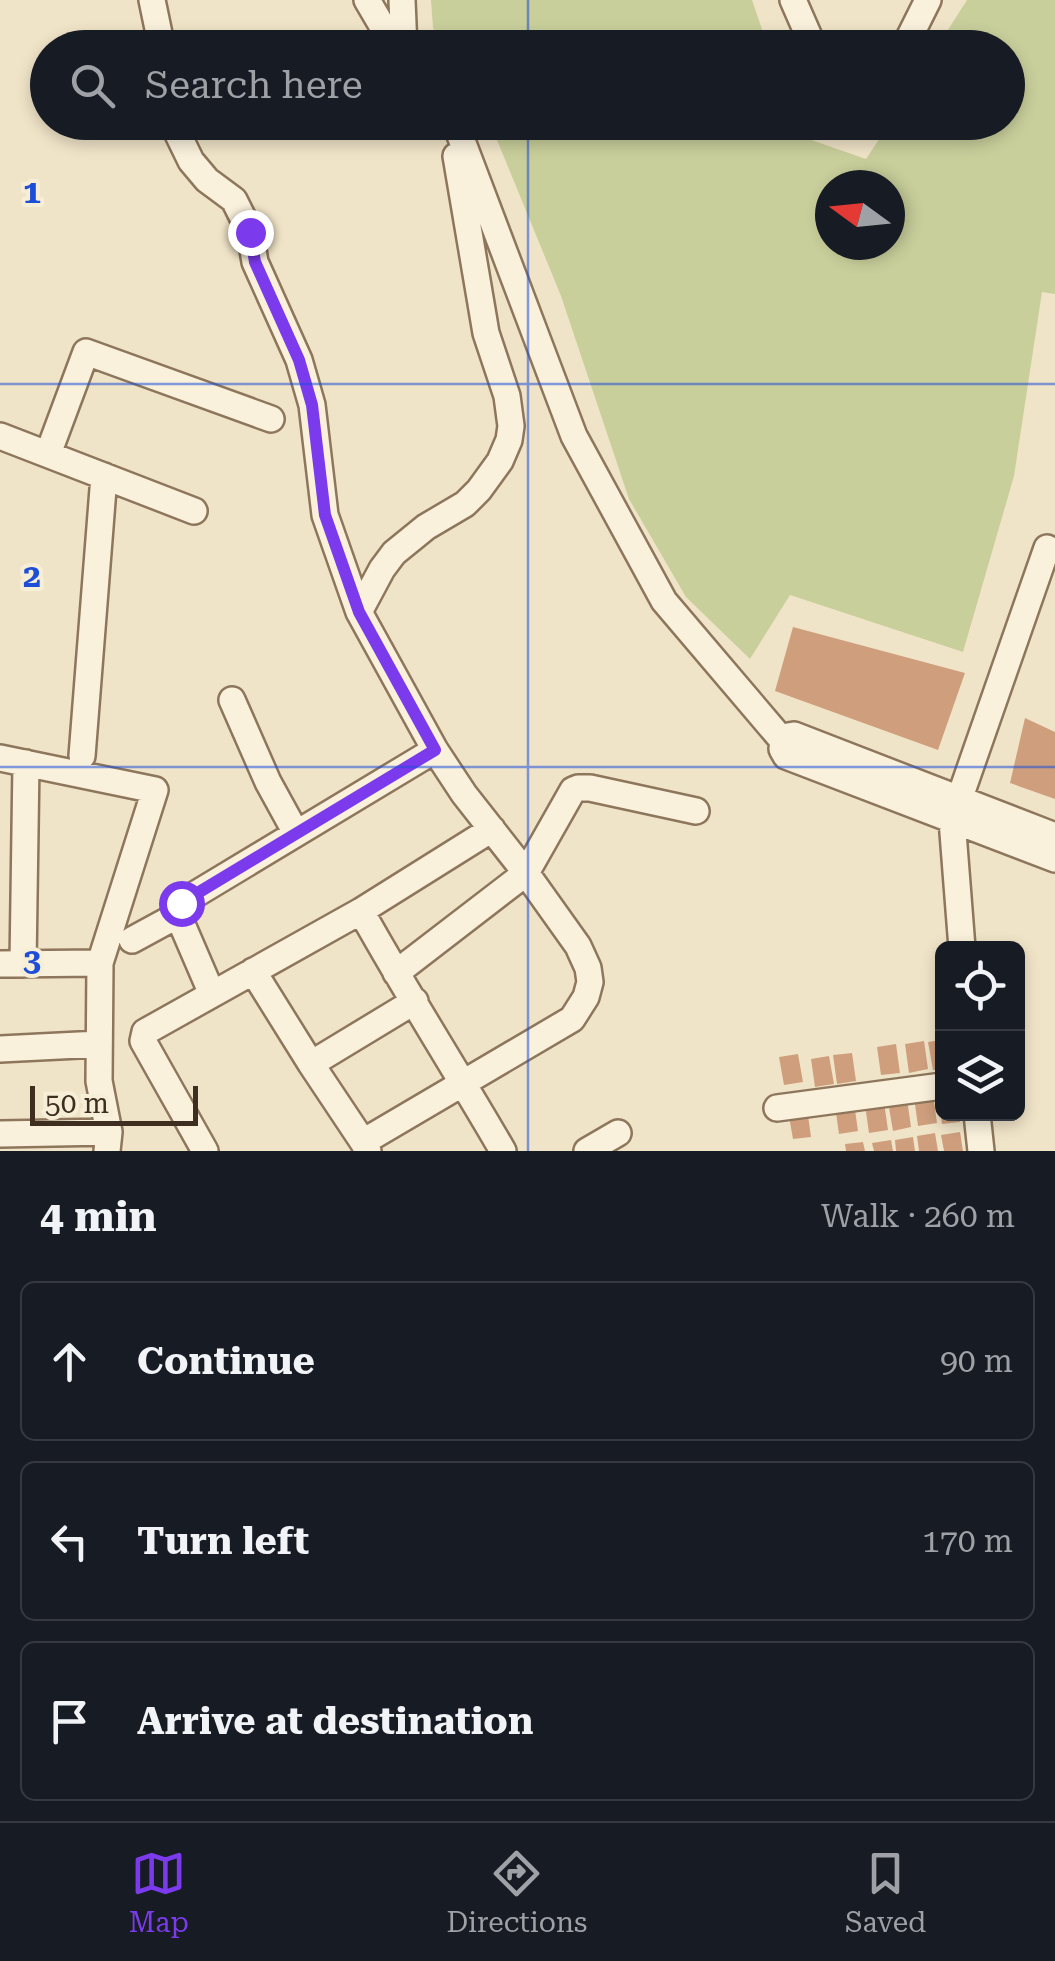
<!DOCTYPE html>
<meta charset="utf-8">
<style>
:root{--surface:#171b24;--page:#20242c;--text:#f1f3f6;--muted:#9ea1a6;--line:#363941;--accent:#7c3aed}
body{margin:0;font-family:"Roboto Serif",serif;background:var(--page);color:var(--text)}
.controls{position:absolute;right:30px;bottom:30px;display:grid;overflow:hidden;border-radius:15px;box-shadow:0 5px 15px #0003}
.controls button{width:90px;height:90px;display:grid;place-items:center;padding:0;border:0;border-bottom:2px solid var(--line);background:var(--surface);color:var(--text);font:50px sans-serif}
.compass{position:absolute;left:815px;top:170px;width:90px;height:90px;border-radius:50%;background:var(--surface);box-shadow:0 5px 15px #0003;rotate:285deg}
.scale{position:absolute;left:30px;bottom:25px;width:168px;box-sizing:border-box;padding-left:10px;border:5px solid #3d2e20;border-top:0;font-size:28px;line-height:35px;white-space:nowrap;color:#3d2e20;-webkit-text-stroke:8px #f7eed8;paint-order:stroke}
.stop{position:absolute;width:30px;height:30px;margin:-22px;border:8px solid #7c3aed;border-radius:50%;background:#fff}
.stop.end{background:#7c3aed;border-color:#fff;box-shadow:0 2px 10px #0008}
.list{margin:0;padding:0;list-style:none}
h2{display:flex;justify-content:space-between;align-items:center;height:130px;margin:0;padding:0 40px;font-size:42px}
h2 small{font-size:32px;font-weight:400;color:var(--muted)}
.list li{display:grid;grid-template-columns:65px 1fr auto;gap:30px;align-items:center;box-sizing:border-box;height:160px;margin:0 20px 20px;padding:0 20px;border:2px solid var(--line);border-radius:15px}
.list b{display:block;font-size:38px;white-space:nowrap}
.list em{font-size:32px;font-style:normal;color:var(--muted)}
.icon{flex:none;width:55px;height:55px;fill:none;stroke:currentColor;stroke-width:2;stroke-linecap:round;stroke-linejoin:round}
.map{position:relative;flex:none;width:1055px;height:1151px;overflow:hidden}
.search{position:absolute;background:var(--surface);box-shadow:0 5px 15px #0003;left:30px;right:30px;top:30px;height:110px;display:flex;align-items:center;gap:25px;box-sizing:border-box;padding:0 35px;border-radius:55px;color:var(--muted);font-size:38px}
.sheet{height:670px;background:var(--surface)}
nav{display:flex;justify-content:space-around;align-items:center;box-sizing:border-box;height:140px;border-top:2px solid var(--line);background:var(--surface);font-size:28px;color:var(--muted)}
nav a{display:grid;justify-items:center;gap:5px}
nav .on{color:var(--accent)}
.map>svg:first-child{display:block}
</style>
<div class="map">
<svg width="1055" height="1151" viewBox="0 0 1055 1151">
<rect width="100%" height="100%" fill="#f0e4c8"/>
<path fill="#c9cf9b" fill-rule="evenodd" d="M431,0h321l16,47h-323l-12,-19z
M967,0h88v294l-13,-2 -28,184 -51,176 -173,-57 -40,64 -64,-62 -57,-98 -68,-203 -71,-173h303l4,12 69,24 24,-36 118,-1v-74l-71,-1zM830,185h60v60h-60z"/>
<path fill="#cf9f7d" d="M793,627l172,46 -27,77 -163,-59z
M1025,718l30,14v67l-45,-16z
M942,1040v29l-9,1 -5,-28z
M924,1041l4,28 -19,4 -4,-29z
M896,1044l4,29 -19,2 -4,-28z
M852,1053l4,28 -19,3 -4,-29z
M798,1054l5,28 -19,3 -5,-28z
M829,1056l5,28 -19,3 -4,-28z
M933,1095l4,28 -19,3 -4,-29z
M942,1095v19h17l1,8 -18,2 -4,-28z
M907,1099l4,28 -18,4 -5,-29z
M884,1102l4,28 -19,3 -4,-28z
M854,1103l4,28 -19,3 -4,-28z
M807,1108l4,29 -18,2 -5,-28z
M960,1132l3,19h-19l-3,-16z
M935,1133l3,18h-19l-2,-15z
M913,1137l2,14h-19l-1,-11z
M891,1140l2,11h-19l-2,-8z
M863,1142l2,9h-19l-1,-7z"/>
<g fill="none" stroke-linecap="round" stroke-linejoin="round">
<defs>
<path id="minor" d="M152,0l10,48
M367,0l17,29 19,19
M402,0l2,48
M793,0l21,48
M904,48l24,-48
M172,122l19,39 16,19 27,20 16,32 5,30 44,98 13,45 13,110 34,97 76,138 29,44 62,79 52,73 10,22 2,14 -4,15 -14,22 -209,123 5,9
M458,130l116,306 90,165 119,140 -1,8 4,7 269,103
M0,436l194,75
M48,454l38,-102 185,67
M359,612l23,-43 12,-16 32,-26 39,-23 14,-14 21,-29 9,-21 2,-14 -4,-30 -21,-63 -30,-177
M232,700l36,82 28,51
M783,741l5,-5 6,-1 261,101
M82,756l22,-280
M0,758l155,32 -55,173 -100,1
M361,911c45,81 95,159 142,240
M132,940l46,-25
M962,948l-10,-128 95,-272
M100,963l-1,118 10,51 -2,19
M23,964l3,-201
M253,971l58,93 104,-63
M396,973l130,-100 47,-83 5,-2h12l106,23
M212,994l-34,-79 3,-12 254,-153
M0,1049l99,-5
M311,1064l52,78
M777,1108l165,-22
M977,1114l4,37
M0,1134l109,-2
M205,1151l-62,-110 2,-9 216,-121 131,-82
M587,1151l31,-18"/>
</defs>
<use href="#minor" stroke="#8d765c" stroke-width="30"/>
<use href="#minor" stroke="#faf1dc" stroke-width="25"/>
</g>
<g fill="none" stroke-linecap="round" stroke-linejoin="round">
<path stroke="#7c3aed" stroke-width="12" d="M181,903l254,-153 -76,-138 -34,-97 -13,-110 -13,-45 -44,-98 -5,-30"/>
</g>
<path fill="none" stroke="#1d4ed8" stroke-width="2.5" stroke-opacity="0.55" d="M528,0v48M528,122v1029M0,384h1055M0,767h1055"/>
<g font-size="32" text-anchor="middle" font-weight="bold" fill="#1d4ed8" stroke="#f7eed8" stroke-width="8" stroke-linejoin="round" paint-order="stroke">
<text x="32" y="203">1</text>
<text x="32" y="587">2</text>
<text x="32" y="971">3</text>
</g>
</svg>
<div class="controls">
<button><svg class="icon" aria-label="locate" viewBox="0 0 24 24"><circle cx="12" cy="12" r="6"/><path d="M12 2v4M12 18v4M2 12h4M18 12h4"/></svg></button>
<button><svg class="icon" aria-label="layers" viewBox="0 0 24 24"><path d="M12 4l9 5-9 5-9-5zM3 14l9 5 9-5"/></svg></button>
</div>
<svg class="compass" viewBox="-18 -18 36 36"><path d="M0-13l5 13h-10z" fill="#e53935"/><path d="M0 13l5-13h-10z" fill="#9ea1a6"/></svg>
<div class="scale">50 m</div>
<div class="stop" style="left:181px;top:903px"></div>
<div class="stop end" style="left:250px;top:232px"></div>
<div class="search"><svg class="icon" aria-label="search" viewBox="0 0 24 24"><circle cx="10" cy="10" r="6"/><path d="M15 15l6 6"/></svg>Search here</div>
</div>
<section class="sheet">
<h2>4 min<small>Walk · 260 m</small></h2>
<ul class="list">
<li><svg class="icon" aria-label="ahead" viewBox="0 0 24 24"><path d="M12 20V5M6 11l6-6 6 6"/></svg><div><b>Continue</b></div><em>90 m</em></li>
<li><svg class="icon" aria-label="left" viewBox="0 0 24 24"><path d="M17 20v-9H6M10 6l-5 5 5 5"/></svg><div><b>Turn left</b></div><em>170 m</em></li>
<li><svg class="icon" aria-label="arrive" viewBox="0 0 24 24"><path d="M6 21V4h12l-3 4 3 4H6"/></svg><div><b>Arrive at destination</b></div></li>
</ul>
</section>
<nav>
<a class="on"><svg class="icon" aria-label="map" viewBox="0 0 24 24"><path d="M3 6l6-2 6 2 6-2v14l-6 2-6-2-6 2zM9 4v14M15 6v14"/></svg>Map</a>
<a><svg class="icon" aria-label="directions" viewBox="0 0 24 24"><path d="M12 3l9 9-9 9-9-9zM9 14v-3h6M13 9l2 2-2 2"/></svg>Directions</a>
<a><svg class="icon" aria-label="saved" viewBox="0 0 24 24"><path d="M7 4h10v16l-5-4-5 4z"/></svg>Saved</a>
</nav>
